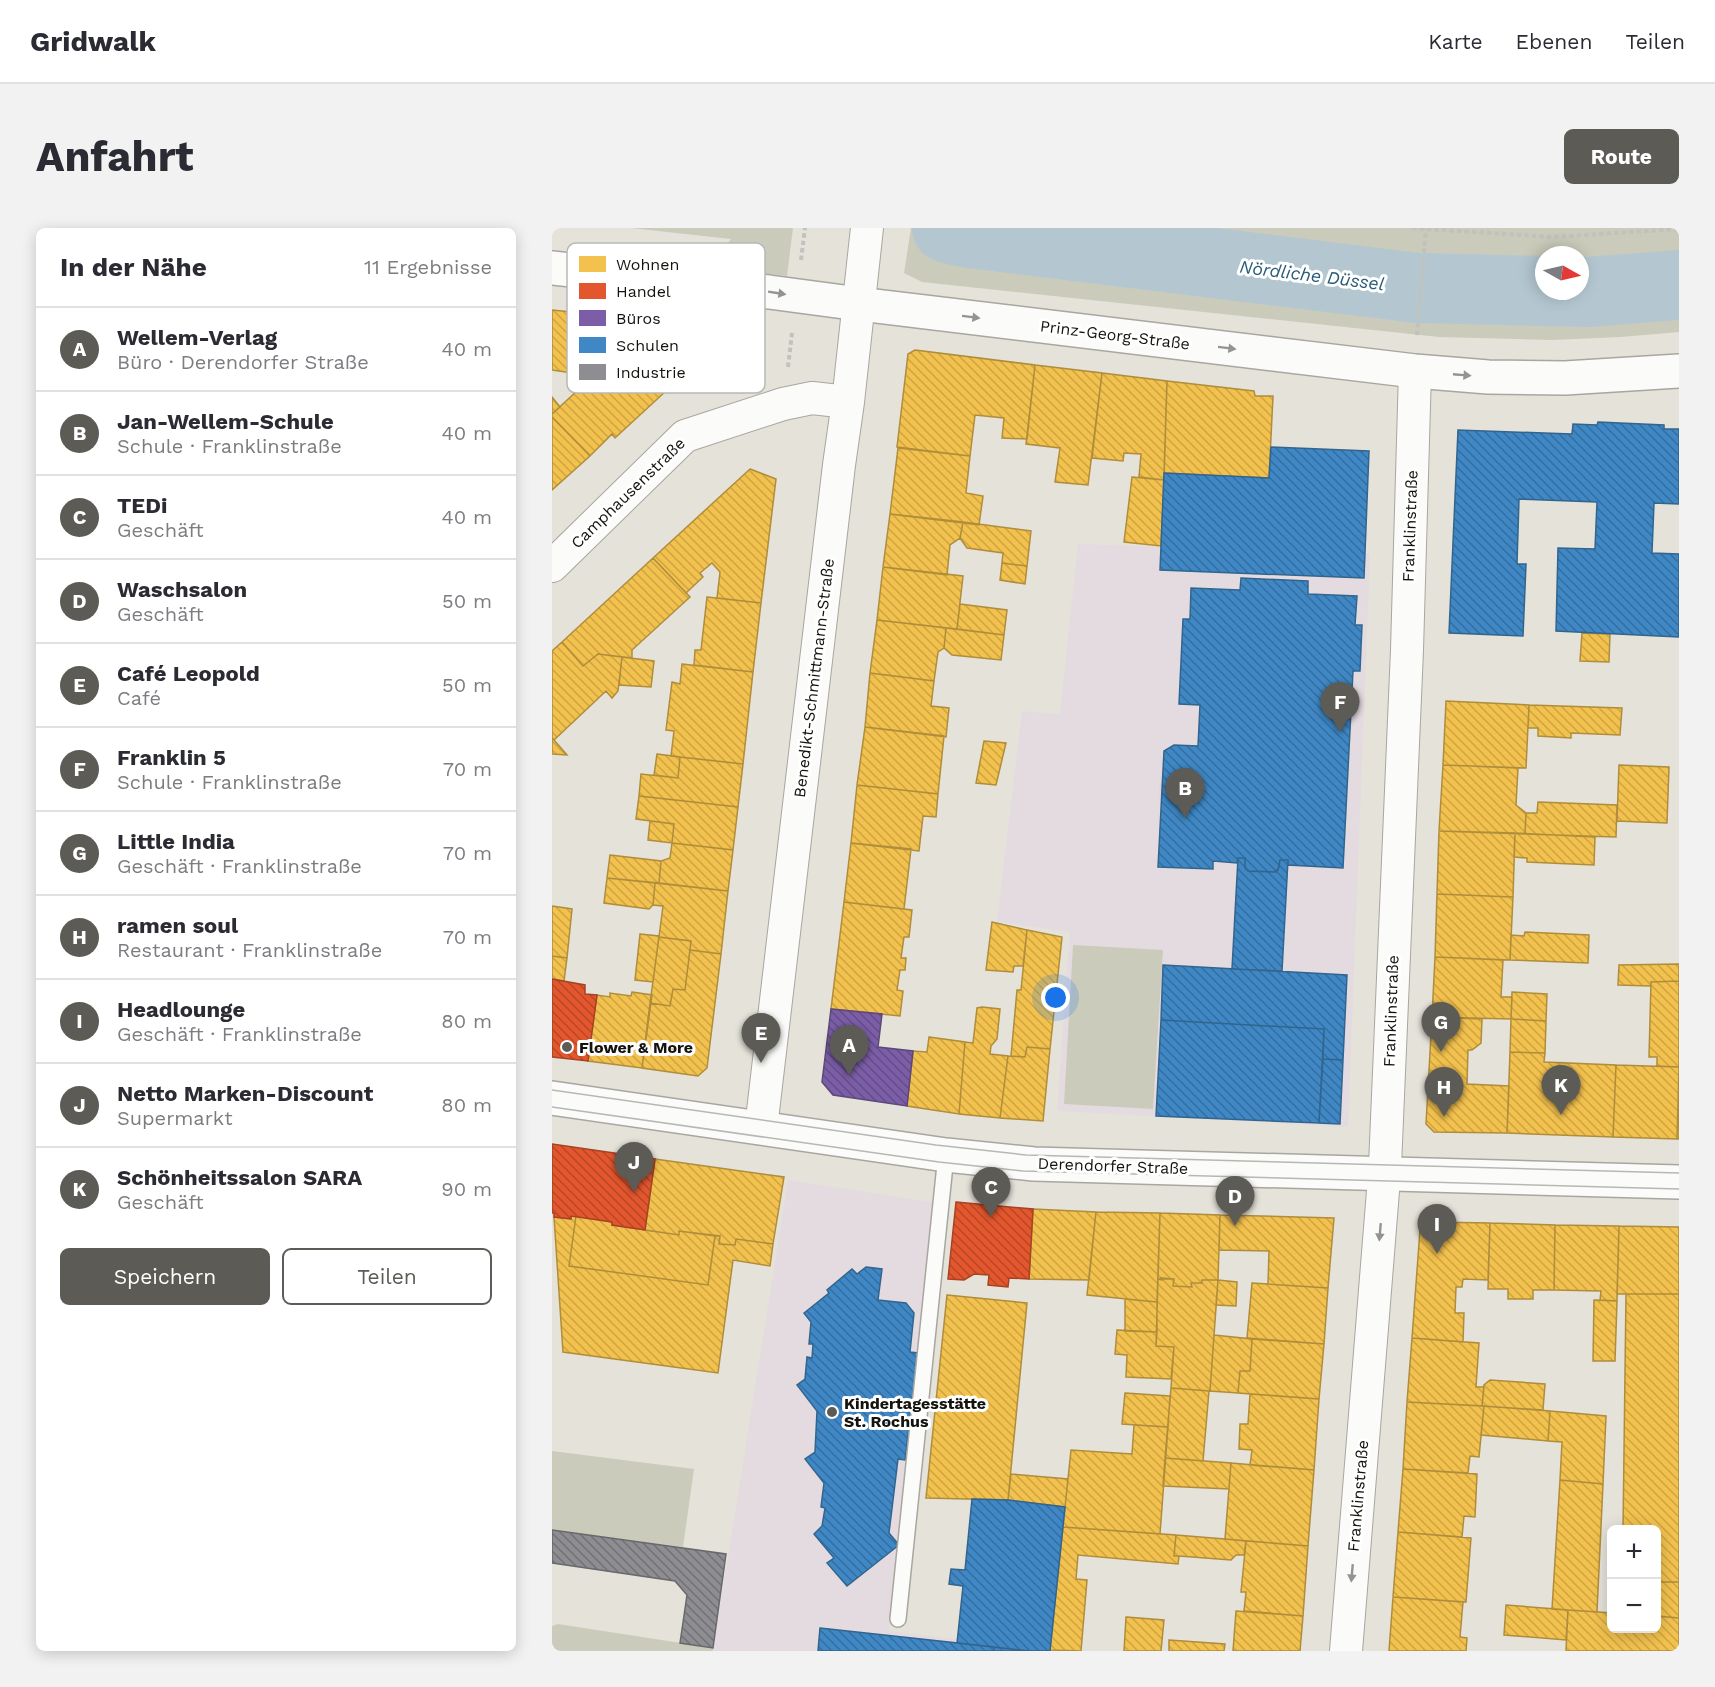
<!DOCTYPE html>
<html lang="de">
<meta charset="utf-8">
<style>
:root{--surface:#fff;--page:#f2f2f3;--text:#2b2b33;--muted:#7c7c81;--line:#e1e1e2;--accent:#5d5b55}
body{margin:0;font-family:"Work Sans",sans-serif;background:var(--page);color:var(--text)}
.controls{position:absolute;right:18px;bottom:18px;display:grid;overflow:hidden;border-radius:9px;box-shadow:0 3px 15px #0003}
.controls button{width:54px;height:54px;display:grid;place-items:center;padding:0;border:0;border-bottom:2px solid var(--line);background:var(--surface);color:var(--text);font:30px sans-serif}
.compass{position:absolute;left:983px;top:18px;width:54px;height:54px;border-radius:50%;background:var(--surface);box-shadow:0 3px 15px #0003;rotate:98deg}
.you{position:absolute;left:504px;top:770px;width:21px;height:21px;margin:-15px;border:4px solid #fff;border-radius:50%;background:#1a73e8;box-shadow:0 0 0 9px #1a73e833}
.badge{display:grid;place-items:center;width:39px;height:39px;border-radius:50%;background:var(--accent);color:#fff;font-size:20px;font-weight:700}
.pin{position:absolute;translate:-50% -50px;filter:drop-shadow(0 2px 3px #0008)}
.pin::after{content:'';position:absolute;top:32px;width:21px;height:18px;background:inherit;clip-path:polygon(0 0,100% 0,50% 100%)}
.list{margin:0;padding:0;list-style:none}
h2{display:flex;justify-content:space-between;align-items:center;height:78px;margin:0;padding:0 24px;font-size:26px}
h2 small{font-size:20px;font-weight:400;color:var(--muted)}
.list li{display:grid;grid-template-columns:39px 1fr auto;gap:18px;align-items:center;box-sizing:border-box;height:84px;padding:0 24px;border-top:2px solid var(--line)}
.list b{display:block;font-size:22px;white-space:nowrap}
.list p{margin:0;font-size:20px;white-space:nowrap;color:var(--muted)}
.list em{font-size:20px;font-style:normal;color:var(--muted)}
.actions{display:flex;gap:12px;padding:18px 24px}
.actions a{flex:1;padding:14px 0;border:2px solid var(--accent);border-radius:9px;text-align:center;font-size:21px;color:var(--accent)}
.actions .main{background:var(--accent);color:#fff}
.map{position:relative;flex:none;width:1127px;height:1423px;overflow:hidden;border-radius:9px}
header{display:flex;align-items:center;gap:36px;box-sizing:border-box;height:84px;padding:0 30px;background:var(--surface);border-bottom:2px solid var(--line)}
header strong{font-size:28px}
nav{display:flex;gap:33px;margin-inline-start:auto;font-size:21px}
.intro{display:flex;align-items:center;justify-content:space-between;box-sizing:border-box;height:144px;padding:0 36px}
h1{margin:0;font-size:42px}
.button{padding:15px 27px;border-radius:9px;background:var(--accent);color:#fff;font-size:21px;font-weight:700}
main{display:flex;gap:36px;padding:0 36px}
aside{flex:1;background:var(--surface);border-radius:9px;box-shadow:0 3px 15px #0003}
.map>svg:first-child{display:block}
</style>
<header>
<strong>Gridwalk</strong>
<nav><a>Karte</a><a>Ebenen</a><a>Teilen</a></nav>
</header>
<div class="intro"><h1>Anfahrt</h1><a class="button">Route</a></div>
<main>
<aside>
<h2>In der Nähe<small>11 Ergebnisse</small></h2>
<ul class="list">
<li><span class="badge">A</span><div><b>Wellem-Verlag</b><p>Büro · Derendorfer Straße</p></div><em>40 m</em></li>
<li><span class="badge">B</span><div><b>Jan-Wellem-Schule</b><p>Schule · Franklinstraße</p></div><em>40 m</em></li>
<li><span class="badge">C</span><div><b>TEDi</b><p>Geschäft</p></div><em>40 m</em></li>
<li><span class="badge">D</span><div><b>Waschsalon</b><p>Geschäft</p></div><em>50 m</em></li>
<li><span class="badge">E</span><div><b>Café Leopold</b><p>Café</p></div><em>50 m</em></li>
<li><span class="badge">F</span><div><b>Franklin 5</b><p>Schule · Franklinstraße</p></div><em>70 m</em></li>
<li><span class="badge">G</span><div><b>Little India</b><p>Geschäft · Franklinstraße</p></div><em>70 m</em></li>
<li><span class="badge">H</span><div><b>ramen soul</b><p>Restaurant · Franklinstraße</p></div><em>70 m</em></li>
<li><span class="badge">I</span><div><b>Headlounge</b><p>Geschäft · Franklinstraße</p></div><em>80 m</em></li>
<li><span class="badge">J</span><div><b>Netto Marken-Discount</b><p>Supermarkt</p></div><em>80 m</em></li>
<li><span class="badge">K</span><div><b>Schönheitssalon SARA</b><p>Geschäft</p></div><em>90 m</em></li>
</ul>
<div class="actions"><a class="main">Speichern</a><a>Teilen</a></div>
</aside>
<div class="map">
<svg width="1127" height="1423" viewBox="0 0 1127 1423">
<defs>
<pattern id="homes-back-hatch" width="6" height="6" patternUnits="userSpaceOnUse" patternTransform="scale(1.5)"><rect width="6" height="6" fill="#f2c14e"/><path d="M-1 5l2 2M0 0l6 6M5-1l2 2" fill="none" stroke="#cfa543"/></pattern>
<pattern id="shops-back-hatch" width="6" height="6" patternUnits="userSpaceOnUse" patternTransform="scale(1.5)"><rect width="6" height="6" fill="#e4572e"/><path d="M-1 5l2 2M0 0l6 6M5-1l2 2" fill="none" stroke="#b84726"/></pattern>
<pattern id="offices-back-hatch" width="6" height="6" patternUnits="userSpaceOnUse" patternTransform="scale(1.5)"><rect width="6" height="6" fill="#7b5ea7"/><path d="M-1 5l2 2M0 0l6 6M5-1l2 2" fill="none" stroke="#644c86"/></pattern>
<pattern id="schools-back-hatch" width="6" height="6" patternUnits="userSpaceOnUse" patternTransform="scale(1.5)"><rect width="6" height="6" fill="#3f88c5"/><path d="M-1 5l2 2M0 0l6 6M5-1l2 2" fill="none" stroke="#346e9e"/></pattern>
<pattern id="industry-back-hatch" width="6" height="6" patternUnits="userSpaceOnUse" patternTransform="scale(1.5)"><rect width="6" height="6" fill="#8d8d92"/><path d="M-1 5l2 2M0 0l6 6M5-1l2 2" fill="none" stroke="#727276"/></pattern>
</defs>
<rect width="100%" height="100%" fill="#e4e2d9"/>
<path fill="#e4dbe1" d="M526,316l292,10 -22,573 -291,-16 13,-179 -73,-10 25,-211 38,3z
M236,952l150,23 -49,428 107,13 -1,7h-282z"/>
<path fill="#cbcbbb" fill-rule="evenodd" d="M79,0h162l-6,48 -76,-9 20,-28z
M359,0h768v104l-58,5 -69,3 -113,-3 -517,-55 -18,-9zM992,27h36v36h-36z
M521,717l90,5 -10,159 -89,-5z
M0,1223l142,18 -11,78 -131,-17z
M6,1396l155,24v3h-157l-4,-7v-18z"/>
<path fill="url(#homes-back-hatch)" stroke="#af8d3b" stroke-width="1.5" d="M20,80l103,11 -1,5 32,3 6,7v5l-1,4 -23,21 3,4 -76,70 -3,-4 -22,22 -38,-39v-3l39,-36 2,-13 -6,-1 -1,4 -8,-1 -6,6 -20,-3v-60l20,2z
M363,122l120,15 -8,74 -25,-1 2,-20 -29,-3 -5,41 -73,-9 11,-93z
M483,137l67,8 -14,112 -33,-3 5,-34 -34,-4z
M550,145l65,8 -3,99 -25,-3 2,-23 -17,-1 -1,8 -31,-3z
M615,153l87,10 1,5h18l-4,82 -105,-5z
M0,169l8,10 -8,7z
M0,189l38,39 -38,34z
M346,220l72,8 -4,37 17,3 -4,29 -89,-11z
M198,241l26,10 -15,124 -44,-5 3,-26 -8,-9 -12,10 3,4 -17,16 -33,-35z
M580,249l32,3 -3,66 -37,-4z
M338,286l73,8 -3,16 -10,7 -3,30 -64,-8z
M411,294l68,9 -4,35 -25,-3 1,-10 -36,-5 -7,-10z
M101,330l37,39 -58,53v8l-34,-4 -15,12 -21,-24z
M450,335l25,3 -2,18 -25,-4z
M331,339l80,9 -6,53 -80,-9z
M155,369l54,6 -8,69 -59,-7 1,-15h6z
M408,376l47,6 -3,25 -47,-6z
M325,392l69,8 -2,20 -6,4 -4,29 -64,-8z
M394,400l58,7 -3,25 -49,-5 -8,-7z
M1030,405l28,1 -1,28 -29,-1z
M10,414l21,24 15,-12 24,3 -4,34 -6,7 -6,-7 -52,49 -2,-2v-87z
M70,429l32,4 -3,26 -32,-2z
M130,436l71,8 -10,92 -72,-8 3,-25 -8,-1 6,-48 8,2z
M318,445l64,8 -3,25 18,2 -3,29 -81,-10z
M894,473l83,4 -3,63 -83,-3z
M977,477l93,3 -2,27 -49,-2v5l-33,-2v-8h-10z
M313,499l79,9 -6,58 -81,-9z
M0,510l2,2 13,15 -15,-1z
M432,513l22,2 -10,42 -20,-2z
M105,526l23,3 -2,21 -24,-3z
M128,529l63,7 -5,43 -99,-11 2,-22 37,4z
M891,537l75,3 -2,37 10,8 -1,21 -86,-3z
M1067,537l50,2 -2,56 -50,-2z
M305,557l81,9 -2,23 -13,-1 -4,35 -68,-8z
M87,568l99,11 -5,43 -61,-7 2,-19 -38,-5z
M986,574l79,3 -1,32 -91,-3 1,-21h11z
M98,593l24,3 -2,19 -24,-3z
M887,603l76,2 -2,64 -76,-3z
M963,605l80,4 -1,28 -67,-3v-4l-13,-1z
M120,615l61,7 -5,41 -69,-8 2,-22 9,-3z
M299,615l60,6 -7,60 -60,-7z
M58,627l51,6 -2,22 -52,-5z
M55,650l48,5 -2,22 -4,4 -45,-6z
M103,655l73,8 -7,63 -31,-4 1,-9 -32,-4 4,-31 -10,-1z
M885,666l76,3 -3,63 -75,-3z
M292,674l68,8 -3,27h-5l-3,21h5l-1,12h-5l-3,20 6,1 -3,25 -69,-7z
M0,678l20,3 -5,49 -15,-2z
M440,694l35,8 -4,36h-9l-1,6 -27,-2z
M475,702l35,7 -12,112 -23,-2 -2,10 -14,-1 6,-66h4z
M973,704l64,3 -1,28 -78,-3 1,-25 13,1z
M88,706l19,2 -6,46 -18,-2z
M107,709l32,4 -6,49 -12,-1 -3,17 -20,-3z
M138,722l31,4 -14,114 -9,8 -56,-8 8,-65 20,3 3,-17 12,1z
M0,728l15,2 -3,23 -12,-2z
M883,729l68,3 -2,37h11l-1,22 -79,-2z
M1127,736v17l-28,1v4l-33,-1 1,-20z
M1127,753v86l-22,-1v-9h-8l2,-75z
M80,764l20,3 -10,73 -54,-7 9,-66 13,2v-4l21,3z
M960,764l35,2 -1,27 -35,-2z
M430,779l18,2 -3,30 -6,7 -1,8 18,2 -8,62 -41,-4 6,-72 8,1 4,-35z
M880,789l50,2 -1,24 -9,7h-4l-1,34 42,2 -2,47 -73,-1 -8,-8z
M959,791l35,2 -1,32 -35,-1z
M377,809l36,5 -6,72 -52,-8 6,-55 14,1z
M475,819l23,2 -7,72 -43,-3 8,-62 17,1z
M958,824l35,1 -1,9 72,3 -3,72 -106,-4z
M1064,837l63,2 -2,72 -64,-2z
M1127,852v59h-2z
M103,931l129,18 -11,67 -37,-5 -1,6 -16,-1 1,-8 -41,-5v4l-34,-5z
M481,981l63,3 -7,68 -60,-1z
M544,984l64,1 -3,89 -70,-7z
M608,985l60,2 -2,65h-16v3h-11l1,4 -19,-1 1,-7h-16z
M668,987l114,3 -6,70 -60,-4 1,-33 -50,-1z
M19,988h5l-7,50 139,19 7,-49h5l-1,8 16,1 1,-6 37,5 -3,22 -37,-6 -15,113 -155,-21 -9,-135 17,2z
M24,988l36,6v3l67,10v-4l36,5 -7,49 -139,-19z
M879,994l59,1 -2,57 -25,-1 -1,8h-6l-1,26h9l-1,29 -51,-4 8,-108z
M938,995l65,2 -1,65h-21v9h-25v-10h-20z
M1003,997l64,1 -2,75 -17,-1 1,-9 -47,-1z
M1067,998l60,1v67h-62z
M609,1050l13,1 -1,7 19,1 -1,-4h11v-3h16l-8,111 -39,-3 3,-41 -18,-1 2,-67 4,1z
M666,1052l19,2 -1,24 -20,-1z
M700,1055l76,5 -4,56 -77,-6z
M1074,1066h53v288h-23v-52h-33z
M395,1067l80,8 -19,197 -82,-2z
M573,1071l32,3v30l-32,-1z
M1042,1072l23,1 -2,60h-22z
M565,1102l40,2 -1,14 18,1 -3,32 -45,-2 1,-22 -12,-1z
M662,1107l38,4 -2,32h-10l-2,22 -28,-2z
M860,1110l67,5 -3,44h8l-2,19 -75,-4z
M700,1111l72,5 -5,55 -81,-6 2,-22h10z
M938,1152l55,4 -2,26 -61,-4 2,-21z
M619,1160l38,3 -6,70 -38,-3z
M573,1165l45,3 -2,31 -46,-3z
M698,1166l69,5 -5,71 -64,-5 2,-15 -13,-1 1,-25h8z
M855,1174l77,4 -5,51 -9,-1 -2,17 -65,-4z
M932,1178l66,5 -2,30 -67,-6z
M998,1183l56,5 -3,68 -43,-4 2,-38 -14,-1z
M582,1197l34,2 -8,107 -97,-7 8,-77 61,4z
M613,1230l66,5 -2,26 -66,-3z
M679,1235l83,7 -6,76 -83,-7z
M851,1241l74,5 -2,43 -11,-1 -2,21 -64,-5z
M459,1246l57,5 -3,28 -57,-7z
M1008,1252l43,4 -6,128 -45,-3z
M511,1299l113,8 -2,21h5l-1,8 -100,-9 -2,24 11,1 -6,71 -31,-1z
M846,1304l73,6 -5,64 -73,-5z
M624,1307l49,4 21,2 -2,14h-8l-5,5 -52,-4h-5z
M694,1313l62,5 -5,70 -59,-5 2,-19h-5z
M1105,1354h22v36l-22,-2z
M841,1369l70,5 -3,35 7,1 -1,13h-77z
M954,1377l62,5 -2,30 -62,-5z
M1016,1382l44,3v15h44v-12l23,2v33h-113z
M684,1383l67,5 -3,35h-67z
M574,1389l38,3 -3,31h-37z
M617,1412l56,4 -1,7h-55z"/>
<path fill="url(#shops-back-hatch)" stroke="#a64324" stroke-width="1.5" d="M0,751l33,6v9l12,1 -9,66 -36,-4z
M0,916l103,15 -10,71 -33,-5v-3l-41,-6v3l-17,-2v-4h-2z
M404,974l77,7 -4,70 -20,-1 -1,9 -20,-2 1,-10 -15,-1 -10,6 -16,-1z"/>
<path fill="url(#offices-back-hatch)" stroke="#5c4879" stroke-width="1.5" d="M279,781l51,5 -4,33 35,4 -6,55 -74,-11 -11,-13z"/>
<path fill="url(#schools-back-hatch)" stroke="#32658e" stroke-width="1.5" d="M1046,194l66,3v4h15v75l-25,-1 -2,50 27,1v83l-123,-6 2,-83 37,1 2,-47 -78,-3 -2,65h9l-3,72 -74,-3 9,-203 114,4 1,-10 24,1z
M719,219l98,4 -5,127 -204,-8 4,-97 105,5z
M689,350l67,3v13l49,2 -2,29h7l-2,46h-7l-10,197 -55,-3v-5h-8l-1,7 -3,5 -28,-1 -3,-3v-10h-7l-1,5 -24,-2v8l-55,-2 6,-116 10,-6 24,1 2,-41 -21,-1 4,-85h7l1,-31 49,2z
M686,630h7v10l3,3 26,1 4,-2 2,-10h8l-6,111 -50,-2z
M611,737l184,10 -4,85 -20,-1 1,-30 -163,-9z
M609,792l163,9 -5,94 -163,-7z
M771,831l20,1 -3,64 -21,-1z
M314,1039l16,2 -4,31 28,3 8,10 -4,39 8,1 -13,107 -7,-1 -9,74 10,12 -52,41 -20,-23 7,-5 -20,-24 8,-8 3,-18 -4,-1 3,-24 -19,-24 10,-7 2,-41 -20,-26 8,-6 2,-22 5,1 1,-14h-4l2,-22 -7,-9 25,-20 -2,-3 25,-21 5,5z
M420,1271l36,1 57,7 -15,144h-21l-72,-8 6,-57 -14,-2 2,-15 14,1z
M268,1400l174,19v4h-176z
M442,1419l35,4h-35z"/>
<path fill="url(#industry-back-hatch)" stroke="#69686a" stroke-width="1.5" d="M0,1302l174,24 -13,94 -33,-5 7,-48 -12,-14 -123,-18z"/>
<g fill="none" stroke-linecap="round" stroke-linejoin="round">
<path stroke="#b4c7d1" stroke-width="70" d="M395,0l22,5 449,55 170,4 91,-7"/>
<defs>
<path id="service" d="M346,1391l48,-464"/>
<path id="minor" d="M0,338l133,-130 98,-32 29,-6 36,4
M209,900l78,-663 9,-63 19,-174
M794,1423l39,-485 22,-516 8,-279"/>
<path id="tertiary" d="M0,870l394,57 88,9 645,18"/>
<path id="secondary" d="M0,40l217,24 90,12 556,67 73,6 77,1 114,-7"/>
</defs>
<use href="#service" stroke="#a8a69f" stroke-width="18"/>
<use href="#minor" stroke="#a8a69f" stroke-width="34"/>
<use href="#tertiary" stroke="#a8a69f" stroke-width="36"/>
<use href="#secondary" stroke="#a8a69f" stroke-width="36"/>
<path stroke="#c1c1bd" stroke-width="4" stroke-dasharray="4.5 3" stroke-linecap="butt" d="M860,0l140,9 127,-8
M249,32l4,-32
M865,107l9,-106
M236,139l4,-34"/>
<use href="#service" stroke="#fbfbf9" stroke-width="15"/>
<use href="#minor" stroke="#fbfbf9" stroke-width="32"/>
<use href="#tertiary" stroke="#fbfbf9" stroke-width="33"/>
<use href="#secondary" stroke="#fbfbf9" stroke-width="33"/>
<path stroke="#b7b7b4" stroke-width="1.5" d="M0,862l384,55 90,10 653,18
M0,879l387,55 84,9 656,18"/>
</g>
<defs><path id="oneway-solid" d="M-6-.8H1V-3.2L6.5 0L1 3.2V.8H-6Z" transform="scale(1.5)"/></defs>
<g fill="#93938f">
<use href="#oneway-solid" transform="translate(225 65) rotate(9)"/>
<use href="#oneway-solid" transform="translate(419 89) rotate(7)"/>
<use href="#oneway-solid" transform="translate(675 120) rotate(7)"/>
<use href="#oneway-solid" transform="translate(910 147) rotate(5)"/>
<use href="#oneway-solid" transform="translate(828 1004) rotate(95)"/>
<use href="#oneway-solid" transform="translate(800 1345) rotate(95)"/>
</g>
<g fill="#5d5b55" stroke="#fff" stroke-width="2">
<circle cx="15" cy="819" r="6"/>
<circle cx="280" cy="1184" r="6"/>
</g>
<g text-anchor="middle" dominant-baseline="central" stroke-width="6" stroke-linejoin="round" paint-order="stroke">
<g font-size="16" fill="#14130e" stroke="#fff">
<text transform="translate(563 107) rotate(7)">Prinz-Georg-Straße</text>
<text transform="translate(76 265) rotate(-44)">Camphausenstraße</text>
<text transform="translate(858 298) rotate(-88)">Franklinstraße</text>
<text transform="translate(262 450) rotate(-83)">Benedikt-Schmittmann-Straße</text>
<text transform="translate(839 783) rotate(-88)">Franklinstraße</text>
<text transform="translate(561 938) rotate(2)">Derendorfer Straße</text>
<text transform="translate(806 1268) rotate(-85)">Franklinstraße</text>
</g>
<g font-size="16" font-weight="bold" fill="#14130e" stroke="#fff" text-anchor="start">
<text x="27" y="819">Flower &amp; More</text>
<text x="292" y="1175">Kindertagesstätte<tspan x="292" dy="18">St. Rochus</tspan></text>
</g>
<g font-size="18" font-style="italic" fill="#285b76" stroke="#fff">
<text transform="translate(760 47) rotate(7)">Nördliche Düssel</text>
</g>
</g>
<rect x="15" y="15" width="198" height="150" rx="9" fill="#fff" stroke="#b8b8b7" stroke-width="1.5"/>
<rect x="27" y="28" width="27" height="16" fill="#f2c14e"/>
<rect x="27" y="55" width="27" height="16" fill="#e4572e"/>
<rect x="27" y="82" width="27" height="16" fill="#7b5ea7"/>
<rect x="27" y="109" width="27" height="16" fill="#3f88c5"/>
<rect x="27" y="136" width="27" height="16" fill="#8d8d92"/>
<g font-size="16" fill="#14130e">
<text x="64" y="42">Wohnen</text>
<text x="64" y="69">Handel</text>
<text x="64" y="96">Büros</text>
<text x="64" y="123">Schulen</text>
<text x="64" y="150">Industrie</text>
</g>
</svg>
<div class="controls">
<button>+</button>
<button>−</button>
</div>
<svg class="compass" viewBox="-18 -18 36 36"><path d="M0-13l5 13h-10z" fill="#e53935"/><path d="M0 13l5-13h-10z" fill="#7c7c81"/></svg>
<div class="you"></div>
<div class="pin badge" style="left:297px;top:847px">A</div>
<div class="pin badge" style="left:633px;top:590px">B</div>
<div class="pin badge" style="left:439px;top:989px">C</div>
<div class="pin badge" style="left:683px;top:998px">D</div>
<div class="pin badge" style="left:209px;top:835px">E</div>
<div class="pin badge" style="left:788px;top:504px">F</div>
<div class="pin badge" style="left:889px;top:824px">G</div>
<div class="pin badge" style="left:892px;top:889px">H</div>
<div class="pin badge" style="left:885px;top:1026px">I</div>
<div class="pin badge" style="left:82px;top:964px">J</div>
<div class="pin badge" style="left:1009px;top:887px">K</div>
</div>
</main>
